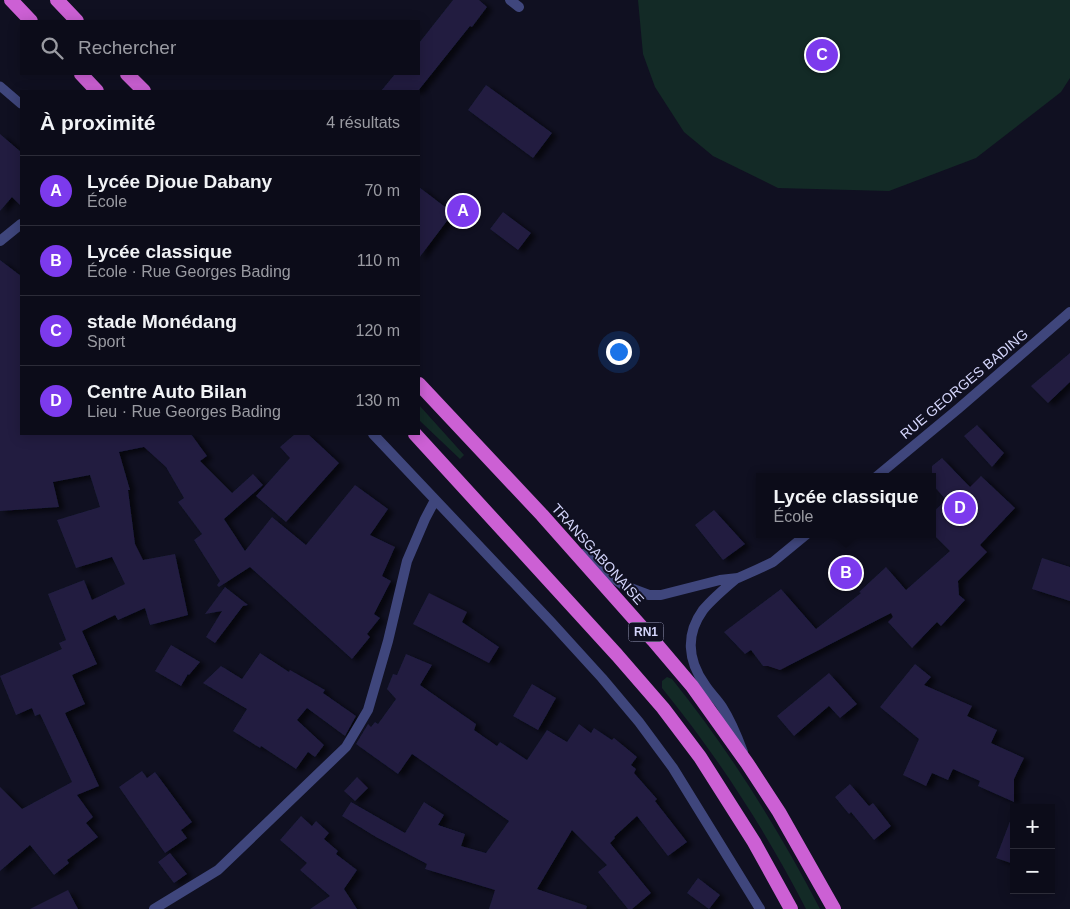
<!DOCTYPE html>
<html lang="fr">
<meta charset="utf-8">
<style>
:root{--surface:#0c0c19;--page:#151522;--text:#f1f3f6;--muted:#9a9ba2;--line:#2c2c38;--accent:#7c3aed}
body{margin:0;font-family:Helvetica,sans-serif;background:var(--page);color:var(--text)}
.controls{position:absolute;right:15px;bottom:15px;display:grid;overflow:hidden;border-radius:0px;box-shadow:0 2px 12px #0003}
.controls button{width:45px;height:45px;display:grid;place-items:center;padding:0;border:0;border-bottom:1px solid var(--line);background:var(--surface);color:var(--text);font:25px sans-serif}
.you{position:absolute;left:618px;top:351px;width:18px;height:18px;margin:-12px;border:4px solid #fff;border-radius:50%;background:#1a73e8;box-shadow:0 0 0 8px #1a73e833}
.badge{display:grid;place-items:center;width:32px;height:32px;border-radius:50%;background:var(--accent);color:#fff;font-size:16px;font-weight:700}
.pin{position:absolute;translate:-50% -50%;border:2px solid #fff;box-shadow:0 1px 5px #0006}
.popup{position:absolute;left:756px;top:473px;width:180px;height:65px;box-sizing:border-box;display:grid;place-content:center;border-radius:0px;background:var(--surface);filter:drop-shadow(0 1px 4px #0005);font-size:16px;white-space:nowrap;color:var(--muted)}
.popup b{font-size:19px;color:var(--text)}
.popup::after{content:'';position:absolute;left:50%;top:100%;margin-left:-10px;border:10px solid transparent;border-top-color:var(--surface)}
.list{margin:0;padding:0;list-style:none}
h2{display:flex;justify-content:space-between;align-items:center;height:65px;margin:0;padding:0 20px;font-size:21px}
h2 small{font-size:16px;font-weight:400;color:var(--muted)}
.list li{display:grid;grid-template-columns:32px 1fr auto;gap:15px;align-items:center;box-sizing:border-box;height:70px;padding:0 20px;border-top:1px solid var(--line)}
.list b{display:block;font-size:19px;white-space:nowrap}
.list p{margin:0;font-size:16px;white-space:nowrap;color:var(--muted)}
.list em{font-size:16px;font-style:normal;color:var(--muted)}
.icon{flex:none;width:28px;height:28px;fill:none;stroke:currentColor;stroke-width:2;stroke-linecap:round;stroke-linejoin:round}
.map{position:relative;flex:none;width:1070px;height:909px;overflow:hidden}
.search{position:absolute;background:var(--surface);box-shadow:0 2px 12px #0003;left:20px;top:20px;width:400px;height:55px;display:flex;align-items:center;gap:12px;box-sizing:border-box;padding:0 18px;border-radius:0px;color:var(--muted);font-size:19px}
.panel{position:absolute;background:var(--surface);box-shadow:0 2px 12px #0003;left:20px;top:90px;width:400px;height:345px;border-radius:0px}
.map>svg:first-child{display:block}
</style>
<div class="map">
<svg width="1070" height="909" viewBox="0 0 1070 909">
<defs>
<filter id="shadow"><feDropShadow dx="5.5" dy="3" stdDeviation="2.5" flood-color="#0009"/></filter>
</defs>
<rect width="100%" height="100%" fill="#101021"/>
<path fill="#132a26" d="M638,0h432v78l-9,14 -85,66 -87,33 -111,-3 -65,-32 -29,-24 -29,-45 -12,-33z
M419,405l45,50 -4,4 -41,-39z
M667,677l5,2c57,71 106,149 148,230h-14c-40,-78 -88,-152 -144,-221v-7z"/>
<path fill="#201e40" filter="url(#shadow)" d="M453,0h26l8,7 -15,20 -2,-1 -52,65h-37l14,-17h24v-31z
M486,85l66,48 -19,25 -65,-48z
M0,134l21,18v54l-9,-9 -12,14z
M419,187l34,26 -34,45z
M503,212l28,21 -13,17 -28,-21z
M0,260l21,16v158h170l16,22 -7,5 32,32 21,-19 10,11 -39,34 21,32 27,-34 34,28 49,-60 33,24 -18,26 25,12 -13,29 9,5 -17,33 6,4 -13,16 3,3 -18,22 -102,-92 -31,20 -2,-2 3,-4 -26,-41 8,-6 -24,-32 6,-4 -18,-31 -22,-20 -25,5 11,38h-2l7,54 8,16 32,-6 13,61 -38,10 -5,-17 -27,12 -3,-5 -33,16 15,33 -25,11 13,29 -20,9 34,73 -22,9 16,22 -7,6 12,14 -31,23 2,3 -15,12 -24,-30 -30,26v-84l22,22 50,-27 -32,-68 -5,2 -3,-8 -16,7 -16,-39 62,-27 -3,-6 7,-3 -18,-46 36,-14 8,20 33,-16 -13,-27 -36,11 -19,-48 43,-13 -10,-32 -37,7 6,25 -59,4z
M1070,353v29l-22,21 -17,-17z
M977,425l27,28 -12,14 -28,-31z
M295,434h13l31,29 -53,59 -30,-26 34,-38 -10,-11z
M942,458l28,29 11,-11 34,32 -35,37 7,7 -29,29 1,14 6,5 -24,26 -4,-4 -25,26 -24,-26 5,-5 -2,-4 -111,57 -12,-4h-5l-12,-16 -6,4 -21,-22 57,-43 35,40 45,-36 -2,-1 27,-25 20,23 44,-39 -18,-18v-20l14,-13 -14,-16v-18z
M714,510l31,34 -22,16 -28,-35z
M1042,558l28,9v34l-38,-12z
M225,587l23,18 -5,1 -28,37 -9,-6 16,-26 -17,3z
M429,593l38,19 -5,10 37,25 -10,16 -76,-39z
M171,645l29,17 -11,13 -1,-1 -7,12 -26,-15z
M260,653l29,19 1,-2 35,20 -2,3 33,23 -11,20 -38,-28 -10,12 27,25 -9,12 -7,-5 -12,17 -35,-23 -1,2 -27,-17 14,-22 -44,-26 18,-17 21,13z
M406,654l26,11 -12,20 56,39 -2,6 23,16 3,-4 27,18 20,-30 20,12 12,-18 12,9 3,-5 18,12 2,-2 23,19 -6,8 5,4 -2,4 23,26 -2,2 32,41 -19,14 -31,-40 -23,21 1,1 -5,5 41,50 -19,16h-4l-30,-37 9,-7 -35,-35 -35,59 50,17 -1,3h-97l6,-19 -70,-21 2,-5 -51,-27 -34,-21 9,-14 54,31 19,-31 20,13 -6,10 27,9 -4,12 25,7 23,-32 -97,-67 -14,20 -42,-30 12,-20 3,3 4,-5 3,2 18,-25 -9,-10 6,-15 4,1z
M915,664l16,13 -7,8 48,21 -5,10 30,14 -6,13 33,15 -10,21v23l-36,-16 2,-5 -27,-12 -5,11 -16,-7 -6,13 -23,-11 16,-36 -39,-32z
M829,673l28,31 -17,14 -11,-12 -35,30 -17,-20z
M532,684l24,14 -18,32 -25,-14z
M142,771l5,7 8,-6 37,50 -11,8 6,8 -22,15 -46,-66z
M357,777l11,11 -13,13 -11,-10z
M850,784l19,22 4,-3 18,23 -17,14 -23,-28 -2,2 -14,-17z
M301,816l11,10 4,-5 13,12 -5,6 14,12 -2,3 21,16 -13,19 13,20h-47l20,-13 -30,-26 7,-7 -27,-23z
M1012,816h2v48l-18,-6z
M170,853l17,21 -13,9 -16,-21z
M698,878l22,17 -11,14 -22,-16z
M68,890l10,19h-48z"/>
<g fill="none" stroke-linecap="round" stroke-linejoin="round">
<path stroke="#3f467c" stroke-width="9" d="M0,86l21,18"/>
<path stroke="#3f467c" stroke-width="10" d="M510,0l9,7
M0,241l21,-17
M373,434l178,188 51,56 37,44 34,46 87,141
M154,909l64,-39 128,-123 22,-37 20,-69 19,-80 18,-42 10,-19"/>
<path stroke="#3f467c" stroke-width="10" d="M876,477l82,-68 112,-97
M583,554l27,22 15,10 24,9h12l59,-15 18,-2 18,-8 17,-8 34,-28
M737,578c-12,10 -24,20 -34,32 -18,25 -15,51 2,75 5,8 12,14 17,22 9,14 15,29 21,45"/>
<path stroke="#cc60d4" stroke-width="14" d="M11,0l20,21
M57,0l20,21
M81,74l16,17
M127,74l17,17
M419,384l123,131 111,125 39,46 55,77 32,49 55,97
M415,434l202,221 46,53 37,49 54,85 37,67"/>
</g>
<g text-anchor="middle" dominant-baseline="central" stroke-width="4" stroke-linejoin="round" paint-order="stroke">
<rect fill="#101021" stroke="#999aba" stroke-width="1" x="628.5" y="622.5" width="35" height="19" rx="4"/>
<g font-size="12" font-weight="bold" fill="#d4d5fb">
<text x="646" y="632">RN1</text>
</g>
<g font-size="14" fill="#d4d5fb" stroke="#101021">
<text transform="translate(964 384) rotate(-40)">RUE GEORGES BADING</text>
<text transform="translate(598 554) rotate(48)">TRANSGABONAISE</text>
</g>
</g>
</svg>
<div class="controls">
<button>+</button>
<button>−</button>
</div>
<div class="you"></div>
<div class="pin badge" style="left:463px;top:211px">A</div>
<div class="pin badge" style="left:846px;top:573px">B</div>
<div class="popup"><b>Lycée classique</b>École</div>
<div class="pin badge" style="left:822px;top:55px">C</div>
<div class="pin badge" style="left:960px;top:508px">D</div>
<div class="search"><svg class="icon" aria-label="search" viewBox="0 0 24 24"><circle cx="10" cy="10" r="6"/><path d="M15 15l6 6"/></svg>Rechercher</div>
<section class="panel">
<h2>À proximité<small>4 résultats</small></h2>
<ul class="list">
<li><span class="badge">A</span><div><b>Lycée Djoue Dabany</b><p>École</p></div><em>70 m</em></li>
<li><span class="badge">B</span><div><b>Lycée classique</b><p>École · Rue Georges Bading</p></div><em>110 m</em></li>
<li><span class="badge">C</span><div><b>stade Monédang</b><p>Sport</p></div><em>120 m</em></li>
<li><span class="badge">D</span><div><b>Centre Auto Bilan</b><p>Lieu · Rue Georges Bading</p></div><em>130 m</em></li>
</ul>
</section>
</div>
